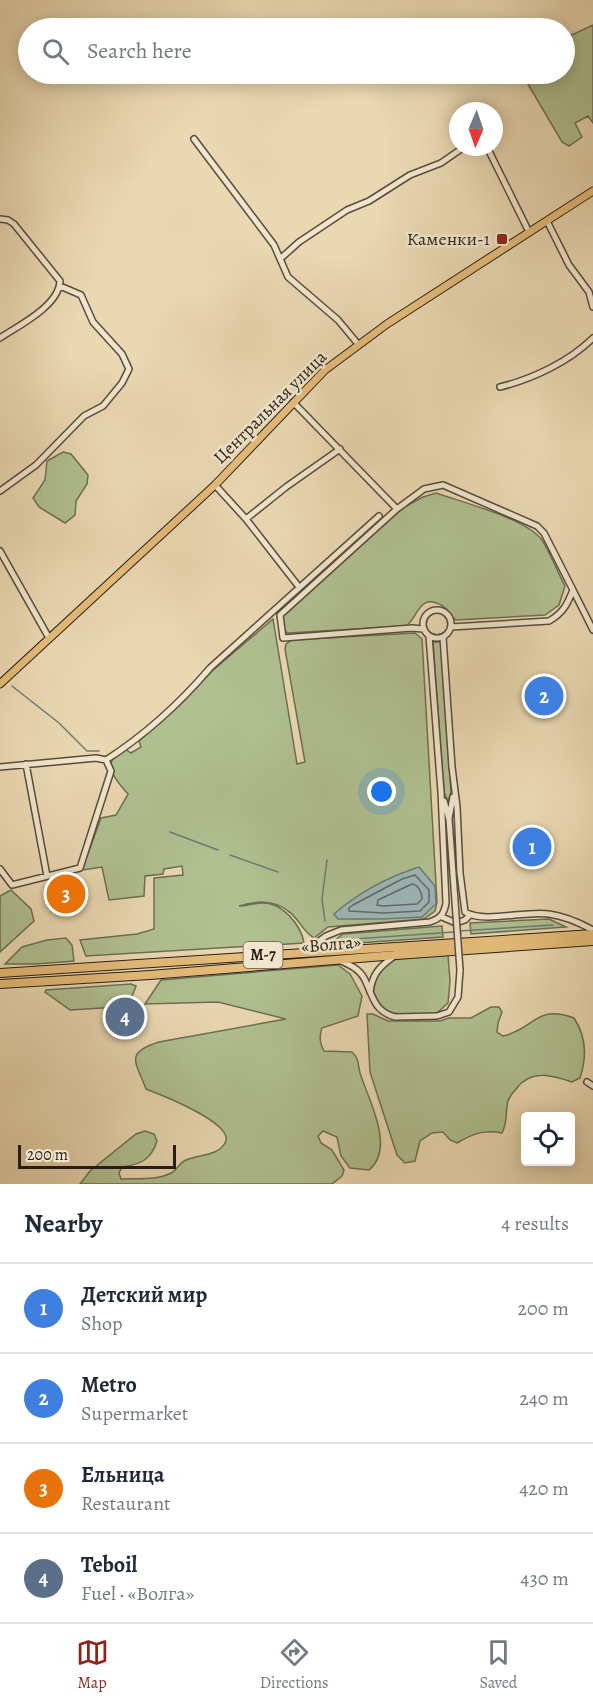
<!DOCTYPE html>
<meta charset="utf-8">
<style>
:root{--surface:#fff;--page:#f2f2f3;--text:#1f2937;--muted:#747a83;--line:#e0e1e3;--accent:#8f2418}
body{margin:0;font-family:Alegreya,serif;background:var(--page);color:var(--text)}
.controls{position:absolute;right:18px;bottom:18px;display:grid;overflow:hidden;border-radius:6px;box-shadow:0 3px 15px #0003}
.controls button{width:54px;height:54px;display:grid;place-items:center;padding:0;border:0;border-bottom:2px solid var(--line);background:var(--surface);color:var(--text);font:30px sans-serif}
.compass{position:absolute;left:449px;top:102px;width:54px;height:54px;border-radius:50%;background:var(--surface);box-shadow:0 3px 15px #0003;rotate:182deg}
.scale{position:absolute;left:18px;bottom:15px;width:158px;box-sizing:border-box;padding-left:6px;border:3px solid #281e17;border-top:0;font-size:16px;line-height:21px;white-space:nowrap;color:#281e17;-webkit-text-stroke:4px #f1e6cd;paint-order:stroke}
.you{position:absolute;left:382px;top:792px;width:21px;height:21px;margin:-15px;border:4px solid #fff;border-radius:50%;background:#1a73e8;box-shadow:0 0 0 9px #1a73e833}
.badge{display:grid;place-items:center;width:39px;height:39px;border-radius:50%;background:var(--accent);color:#fff;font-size:20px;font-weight:700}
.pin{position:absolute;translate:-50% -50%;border:3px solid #fff;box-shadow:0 2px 6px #0006}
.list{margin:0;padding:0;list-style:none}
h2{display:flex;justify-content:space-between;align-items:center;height:78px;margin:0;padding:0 24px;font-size:26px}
h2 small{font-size:20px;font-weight:400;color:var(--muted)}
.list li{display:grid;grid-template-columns:39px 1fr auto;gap:18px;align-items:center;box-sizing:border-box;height:90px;padding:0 24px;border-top:2px solid var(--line)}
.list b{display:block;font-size:22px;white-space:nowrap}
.list p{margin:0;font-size:20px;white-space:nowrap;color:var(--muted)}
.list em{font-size:20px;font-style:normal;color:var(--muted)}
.icon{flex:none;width:33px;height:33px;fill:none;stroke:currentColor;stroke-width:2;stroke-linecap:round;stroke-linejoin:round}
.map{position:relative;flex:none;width:593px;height:1184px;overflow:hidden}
.search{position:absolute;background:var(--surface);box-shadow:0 3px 15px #0003;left:18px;right:18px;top:18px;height:66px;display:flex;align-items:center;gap:15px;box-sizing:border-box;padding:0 21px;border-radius:33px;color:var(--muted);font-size:22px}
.sheet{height:438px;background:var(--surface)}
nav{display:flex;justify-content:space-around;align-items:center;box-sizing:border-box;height:84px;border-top:2px solid var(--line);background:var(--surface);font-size:16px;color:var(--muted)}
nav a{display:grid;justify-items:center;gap:3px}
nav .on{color:var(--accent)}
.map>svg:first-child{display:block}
</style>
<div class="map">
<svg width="593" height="1184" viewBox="0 0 593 1184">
<rect width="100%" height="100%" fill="#ead8b2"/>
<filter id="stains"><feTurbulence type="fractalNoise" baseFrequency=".00333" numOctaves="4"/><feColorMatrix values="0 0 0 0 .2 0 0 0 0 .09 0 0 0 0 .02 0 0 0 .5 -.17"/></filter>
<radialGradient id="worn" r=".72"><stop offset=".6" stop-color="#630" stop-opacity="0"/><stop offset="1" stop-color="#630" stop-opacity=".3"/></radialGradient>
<path fill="#b0c091" stroke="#6c6f54" stroke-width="1.5" d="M593,25v98l-5,-7 -13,7 7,14 -13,9 -7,-4 -40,-68h42l1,-36z
M63,452l8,2 17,21 -1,9 -11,17 -1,14 -10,8 -26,-16 -6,-9 12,-18 2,-19z
M436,493c26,9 91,26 106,47 9,14 15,31 23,46l-6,19 -14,10 -89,5c-5,-3 -7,-10 -13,-14 -25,-14 -24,11 -37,20l-118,7 -4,-2 -4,-15 119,-106 24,-13z
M273,619l24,145 8,-2 -20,-113 1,-5 6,-4 123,-7 7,6 15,263 -2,9 -11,8 -96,8 -14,11c-13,-8 -15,-20 -26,-27 -15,-12 -32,-10 -49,-5 7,0 16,-3 23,-3 20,-1 39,22 42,40l-218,13 -6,-16 57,-6 17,-5v-51l29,-3 -1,-9 -18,3 -1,5 -18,2 -1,20 -35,4 -7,-33 -20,3 19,-52 15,-3 12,-21c-7,-8 -23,-24 -15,-35 2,-4 9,-7 12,-10l6,4 10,-6 -2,-6 44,-39 30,-32z
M433,642h8l10,150 -3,10 -4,-10z
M11,890l20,19 3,12 -34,31v-56z
M549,919l17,8 -95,7 -1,-11z
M442,926l1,11 -114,8 14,-11z
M66,938l6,7 2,16 -38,3h-31l17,-17 25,-7z
M448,955l2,26 -2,22 -11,10c-14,0 -34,4 -47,-1 -28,-10 -16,-44 6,-53 10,-4 40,-3 52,-4z
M338,965l12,9 12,22 -4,20 -36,12c-3,8 -2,16 2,23l28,1c7,6 6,13 8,21 8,26 36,75 9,97l-19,-2 -9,-12 -4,-19 -14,-6 -5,5 3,7 11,7 12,20 -2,6 -10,8h-252l10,-13 46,-37 9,-3 9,3 3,7c-6,19 -16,23 -35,26l-3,6 2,6c16,-1 35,2 50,-6 5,-2 8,-9 13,-12 12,-7 33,-4 41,-18 12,-19 -66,-49 -79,-54 -10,-27 -22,-36 13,-47l127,-23 -68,-17 -73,2 16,-24z
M131,984l5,2c-3,9 -7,19 -17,21l-49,3 -25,-18 1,-2z
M491,1007h8l3,5 -4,11 -1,9 6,4c32,-7 32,-32 71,-18 12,18 13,39 6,60l-8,4c-21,-7 -41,-13 -56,7 -3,3 -6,7 -8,12 -3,11 0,21 -6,32 -17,-4 -30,1 -45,10l-7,-3 -7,-8 -11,1 -12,8 -5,20 -10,2 -8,-8 -27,-83 -3,-58h6l15,7h52l9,-3h22z"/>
<path fill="#9db7b8" stroke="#6e7a78" stroke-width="1.5" d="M419,867l16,19 1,18 -14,13 -39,2h-45l-4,-5c24,-21 54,-37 85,-47z"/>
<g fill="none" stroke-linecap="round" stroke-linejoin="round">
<path stroke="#626a68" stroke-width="1.5" d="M415,875l14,15v12l-9,9 -37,2 -34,-2v-3l4,-3 49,-26z
M412,884c7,1 10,9 10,15l-5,5 -34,2 -6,-1 1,-5z"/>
<path stroke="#6e7a78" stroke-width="1.5" d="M12,686l47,37 28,28h12
M170,832l48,18
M230,855l48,17
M325,921l-3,-22 5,-39
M459,931l94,-6
M340,940l114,-8"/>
<defs>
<path id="minor" d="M194,139l80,106 14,32 50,43 20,24
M487,147l42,85
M0,219l8,1 6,4 46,57c-1,25 -42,45 -60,57
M547,221l22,44 20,27 4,15
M280,259l19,-17 48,-32 22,-9 41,-26 31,-12 23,-16
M500,387c32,-8 69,-25 93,-49
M293,402l104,107 27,-20 19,-4 94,41 7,7 29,57
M215,485l31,34 53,68
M0,491l36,-26 48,-49 19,-10 19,-23 7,-14 -7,-15 -29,-32 -12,-27 -21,-9
M397,509l-117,106 3,23 129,-10 11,1
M246,519l40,-32 54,-38
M0,551l49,87
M423 624a14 14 0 1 1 28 0a14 14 0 1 1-28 0Z
M451,627l98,-6c14,-8 18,-16 24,-31l20,40
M443,637l9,130 5,40 3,66 5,39c20,12 61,-2 84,2 15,2 31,9 44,16
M106,760c39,-25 74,-57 104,-92l169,-152
M26,764l21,112
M0,767l96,-9 10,2 5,11 -31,97 -68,17 -12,-16
M444,801l5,18 4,55
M449,818l4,-21
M442,917l14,6 9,-3 5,-5
M304,952l22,-16 15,-6 89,-8c11,-4 14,-8 16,-19l-5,-111 -12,-156
M341,961c9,4 18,8 23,17 9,17 9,33 31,39l42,-1 12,-4 9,-15 2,-27
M370,992c2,-17 9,-25 23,-35
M587,1082l6,4"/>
<path id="major" d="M0,684l215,-199 110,-115 62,-46 206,-133"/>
<path id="highway" d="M0,973l593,-39
M0,984l150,-9 246,-20 197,-14"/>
</defs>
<use href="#minor" stroke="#584c3e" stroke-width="8"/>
<use href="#major" stroke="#281e17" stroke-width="9"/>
<use href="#highway" stroke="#281e17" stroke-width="10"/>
<use href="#minor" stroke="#f1e6cd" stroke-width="5"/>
<use href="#major" stroke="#e5bc79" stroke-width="7"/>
<use href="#highway" stroke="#e5bc79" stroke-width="8"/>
<defs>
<path id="minor-bridge" d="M453,874l7,96"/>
</defs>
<use href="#minor-bridge" stroke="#584c3e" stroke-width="8" stroke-linecap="butt"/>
<use href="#minor-bridge" stroke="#f1e6cd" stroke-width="5"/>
</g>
<rect fill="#8f2418" stroke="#f1e6cd" stroke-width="2" x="496" y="233" width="12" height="12" rx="3"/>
<g text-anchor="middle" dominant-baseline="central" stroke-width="5" stroke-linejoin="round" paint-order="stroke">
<rect fill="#f1e6cd" stroke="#645a4e" stroke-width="1.5" x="243.5" y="942" width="39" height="26" rx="4.5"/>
<g font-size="16" font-weight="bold" fill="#281e17">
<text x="263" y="955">М-7</text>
</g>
<g font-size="18" fill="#281e17" stroke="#f1e6cd" text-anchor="end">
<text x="490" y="239">Каменки-1</text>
</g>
<g font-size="18" fill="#281e17" stroke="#f1e6cd">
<text transform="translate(270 407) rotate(-45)">Центральная улица</text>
<text transform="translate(331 944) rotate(-5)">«Волга»</text>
</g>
</g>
<rect width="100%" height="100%" filter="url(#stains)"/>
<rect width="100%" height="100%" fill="url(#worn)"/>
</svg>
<div class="controls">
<button><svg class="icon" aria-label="locate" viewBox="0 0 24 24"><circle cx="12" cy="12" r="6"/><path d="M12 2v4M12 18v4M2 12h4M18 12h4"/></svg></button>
</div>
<svg class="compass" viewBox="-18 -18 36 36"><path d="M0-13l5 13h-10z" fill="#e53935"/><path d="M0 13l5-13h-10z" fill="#747a83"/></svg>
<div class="scale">200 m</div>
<div class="you"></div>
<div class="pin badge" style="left:532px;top:847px;background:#3f7fe0">1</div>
<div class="pin badge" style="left:544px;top:696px;background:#3f7fe0">2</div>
<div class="pin badge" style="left:66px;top:894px;background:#e8710a">3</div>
<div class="pin badge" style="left:125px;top:1017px;background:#5c6f8a">4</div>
<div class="search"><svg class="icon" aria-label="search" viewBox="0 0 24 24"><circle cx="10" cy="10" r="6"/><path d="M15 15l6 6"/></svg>Search here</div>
</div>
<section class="sheet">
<h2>Nearby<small>4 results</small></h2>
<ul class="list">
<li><span class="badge" style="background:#3f7fe0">1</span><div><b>Детский мир</b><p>Shop</p></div><em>200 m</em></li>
<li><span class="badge" style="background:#3f7fe0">2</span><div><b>Metro</b><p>Supermarket</p></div><em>240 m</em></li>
<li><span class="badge" style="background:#e8710a">3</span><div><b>Ельница</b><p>Restaurant</p></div><em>420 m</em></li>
<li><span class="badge" style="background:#5c6f8a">4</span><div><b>Teboil</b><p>Fuel · «Волга»</p></div><em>430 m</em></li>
</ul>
</section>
<nav>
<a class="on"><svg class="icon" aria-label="map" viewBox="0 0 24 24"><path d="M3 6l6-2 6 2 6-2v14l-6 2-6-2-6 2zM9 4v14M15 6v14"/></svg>Map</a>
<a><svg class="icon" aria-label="directions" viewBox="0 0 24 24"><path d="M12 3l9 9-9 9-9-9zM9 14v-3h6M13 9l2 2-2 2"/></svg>Directions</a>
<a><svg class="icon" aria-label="saved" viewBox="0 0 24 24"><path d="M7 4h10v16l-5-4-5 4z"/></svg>Saved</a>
</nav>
